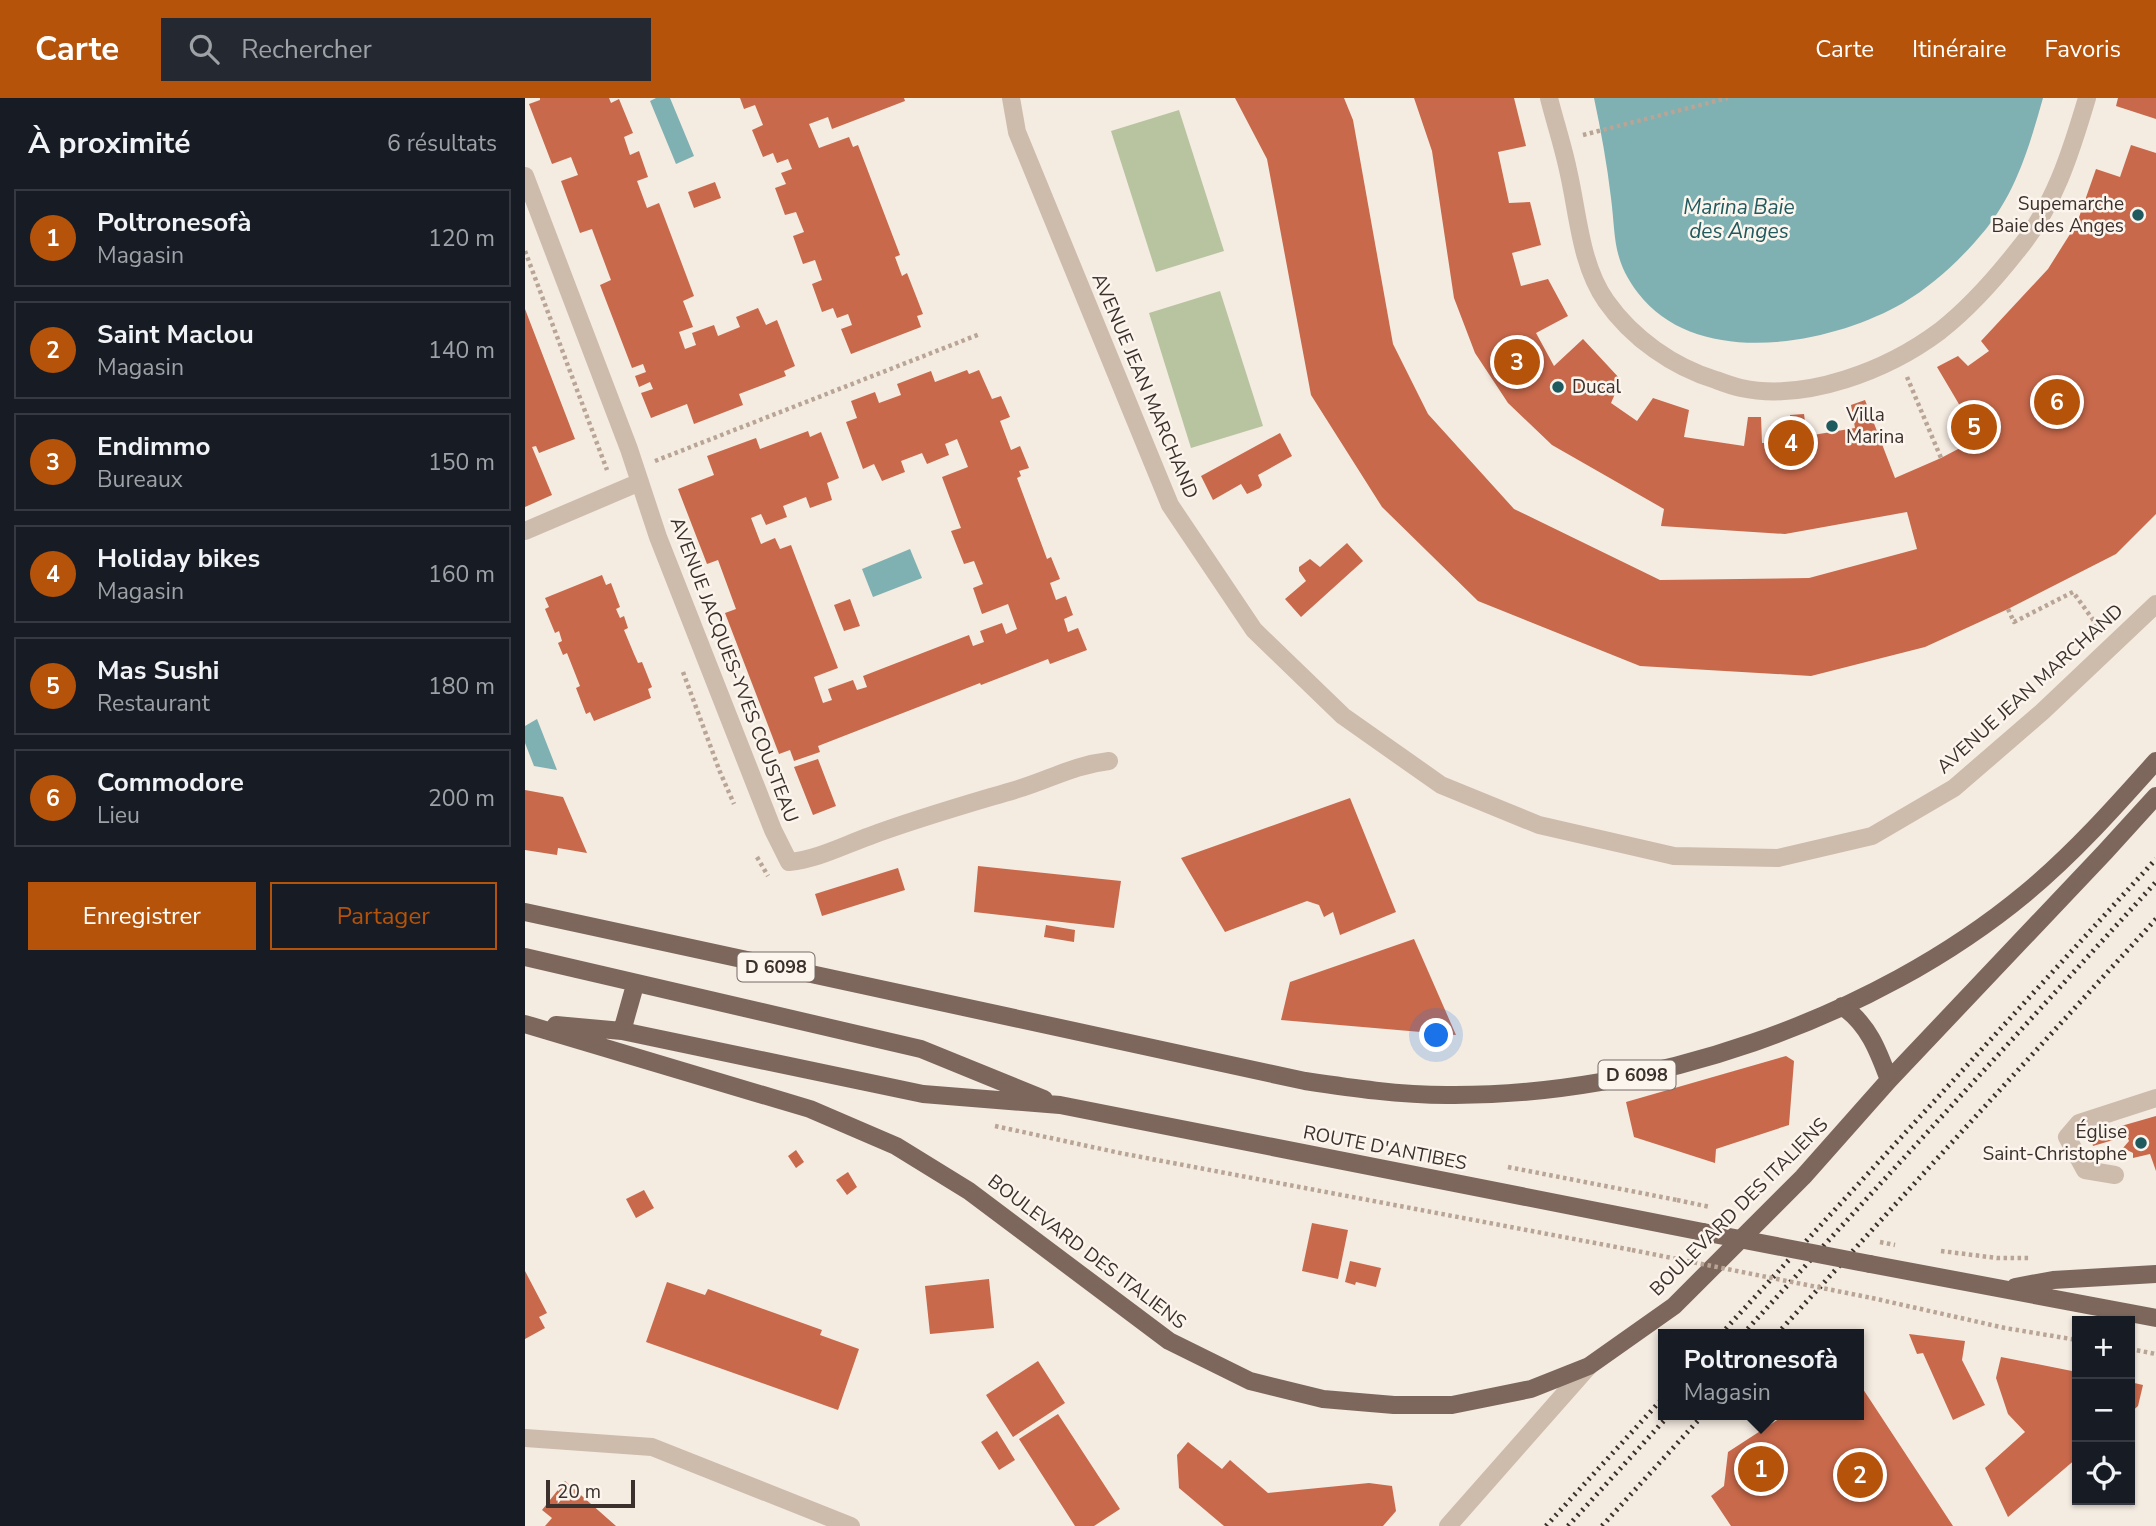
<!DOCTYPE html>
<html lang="fr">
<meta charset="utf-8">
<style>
:root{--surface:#171b24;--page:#242831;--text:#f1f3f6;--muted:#9ea1a6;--line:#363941;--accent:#b45309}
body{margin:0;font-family:"Nunito Sans",sans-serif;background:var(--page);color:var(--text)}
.controls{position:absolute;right:21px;bottom:21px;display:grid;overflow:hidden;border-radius:0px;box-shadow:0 2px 5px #0004}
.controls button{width:63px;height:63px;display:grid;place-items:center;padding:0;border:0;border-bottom:2px solid var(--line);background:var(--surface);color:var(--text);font:35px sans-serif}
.scale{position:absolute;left:21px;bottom:18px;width:89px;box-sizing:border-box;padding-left:7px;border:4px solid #3b302b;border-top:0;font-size:19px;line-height:24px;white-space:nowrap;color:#3b302b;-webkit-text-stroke:5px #fbf5ee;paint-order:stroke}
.you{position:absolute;left:912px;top:938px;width:24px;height:24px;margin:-18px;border:5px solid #fff;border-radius:50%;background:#1a73e8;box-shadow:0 0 0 10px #1a73e833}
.badge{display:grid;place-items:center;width:46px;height:46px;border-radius:50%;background:var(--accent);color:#fff;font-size:23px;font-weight:700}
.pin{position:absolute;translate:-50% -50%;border:4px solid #fff;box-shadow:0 2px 7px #0006}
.popup{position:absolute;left:1133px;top:1231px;width:206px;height:91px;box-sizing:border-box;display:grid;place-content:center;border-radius:0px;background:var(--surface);filter:drop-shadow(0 2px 5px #0005);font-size:23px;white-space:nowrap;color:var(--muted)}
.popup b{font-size:26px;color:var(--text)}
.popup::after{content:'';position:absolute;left:50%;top:100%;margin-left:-14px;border:14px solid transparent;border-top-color:var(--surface)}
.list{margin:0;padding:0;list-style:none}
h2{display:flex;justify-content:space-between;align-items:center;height:91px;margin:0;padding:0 28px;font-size:30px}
h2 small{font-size:23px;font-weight:400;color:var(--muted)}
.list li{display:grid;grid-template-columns:46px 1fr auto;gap:21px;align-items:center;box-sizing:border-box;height:98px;margin:0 14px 14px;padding:0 14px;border:2px solid var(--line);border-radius:0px}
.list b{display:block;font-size:26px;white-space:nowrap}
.list p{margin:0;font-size:23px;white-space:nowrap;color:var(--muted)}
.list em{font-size:23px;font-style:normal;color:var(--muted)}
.actions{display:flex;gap:14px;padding:21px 28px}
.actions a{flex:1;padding:16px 0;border:2px solid var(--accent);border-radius:0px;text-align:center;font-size:24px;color:var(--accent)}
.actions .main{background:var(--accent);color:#fff}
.icon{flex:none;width:38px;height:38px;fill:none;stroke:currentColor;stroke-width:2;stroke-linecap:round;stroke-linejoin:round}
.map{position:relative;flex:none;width:1631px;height:1428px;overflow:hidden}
header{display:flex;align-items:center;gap:42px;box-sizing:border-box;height:98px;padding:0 35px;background:var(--accent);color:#fff}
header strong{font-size:33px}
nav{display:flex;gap:38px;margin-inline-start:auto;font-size:24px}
.search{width:490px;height:63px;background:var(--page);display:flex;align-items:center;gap:18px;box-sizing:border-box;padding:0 24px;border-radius:0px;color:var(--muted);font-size:26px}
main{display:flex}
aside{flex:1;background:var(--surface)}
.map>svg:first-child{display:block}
</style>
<header>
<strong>Carte</strong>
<div class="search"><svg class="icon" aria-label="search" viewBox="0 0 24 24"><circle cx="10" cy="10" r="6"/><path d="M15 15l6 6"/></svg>Rechercher</div>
<nav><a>Carte</a><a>Itinéraire</a><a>Favoris</a></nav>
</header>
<main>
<aside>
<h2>À proximité<small>6 résultats</small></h2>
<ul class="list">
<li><span class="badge">1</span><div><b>Poltronesofà</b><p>Magasin</p></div><em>120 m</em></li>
<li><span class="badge">2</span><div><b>Saint Maclou</b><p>Magasin</p></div><em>140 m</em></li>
<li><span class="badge">3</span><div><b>Endimmo</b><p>Bureaux</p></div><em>150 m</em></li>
<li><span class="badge">4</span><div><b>Holiday bikes</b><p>Magasin</p></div><em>160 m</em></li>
<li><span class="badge">5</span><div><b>Mas Sushi</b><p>Restaurant</p></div><em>180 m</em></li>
<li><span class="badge">6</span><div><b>Commodore</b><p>Lieu</p></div><em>200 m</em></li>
</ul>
<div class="actions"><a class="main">Enregistrer</a><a>Partager</a></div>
</aside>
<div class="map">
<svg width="1631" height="1428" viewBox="0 0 1631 1428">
<rect width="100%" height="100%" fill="#f4ebe1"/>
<path fill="#b8c4a0" d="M654,12l45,141 -68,21 -45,-141z
M695,193l43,135 -72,22 -42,-135z"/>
<path fill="#7fb0b2" d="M131,0h14l24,58 -18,8 -26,-63z
M1069,0h449c-13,46 -26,92 -57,131 -23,28 -51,55 -83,74 -73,42 -206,67 -265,-10 -26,-34 -22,-56 -27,-95 -4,-34 -10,-67 -17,-100z
M385,451l12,29 -49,19 -11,-28z
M12,621l20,51 -23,-4 -9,-23v-17z"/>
<path fill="#c8694b" d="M15,0h69l2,5 8,-4 14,34 -9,4 6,18 9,-4 9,26 -11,4 10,27 12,-5 35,93 -11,5 10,26 -14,5 6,17 11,-4 -4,-12 22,-8 4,11 22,-9 -4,-10 22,-9 8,17 11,-5 18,46 -11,5 2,5 -47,18 4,11 -49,19 -7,-20 -36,14 -10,-25 12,-4 -3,-7 -11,5 -4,-11 11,-4 -3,-8 -11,4 -32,-83 11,-5 -19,-51 -12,4 -19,-52 17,-6 -7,-18 -19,7 -23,-60 11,-4z
M215,0h164l1,3 -73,28 -4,-12 -19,7 10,24 30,-11 4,10 5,-2 42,110 -5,2 7,19 5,-3 16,41 -6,2 4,11 -70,27 -10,-25 11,-4 -4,-11 -11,4 -4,-10 -11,4 -10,-28 10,-4 -7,-20 -12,4 -10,-28 11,-4 -8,-20 -11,3 -10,-27 11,-4 -5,-11 11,-4 -4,-10 -11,4 -4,-10 -10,4 -11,-27 11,-5 -8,-20 -11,4z
M710,0h109l9,22 40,224 35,70 86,95 146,71 149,-2 108,-29 -10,-37 -122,22 -124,-8 3,-17 -112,-64 -44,-42 -33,-50 -21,-55 -22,-147 -18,-53h100l12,48 -28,6 11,51 21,-1 11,43 -29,8 9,33 27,-7 20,37 -32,17 18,33 29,-27 38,41 -10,23 26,18 16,-23 36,12 -5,27 60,9 4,-29h13l1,26h29l-1,-28 14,-1 3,22 48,-8 -4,-23 14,-5 30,78 46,-20 38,-20 -42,-71 21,-11 10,10 21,-15 -8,-10 67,-72 29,-46 19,-54 24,8 11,-32 25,8v361l-40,40 -108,55 -83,38 -114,29 -171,-10 -162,-65 -96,-94 -71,-112 -44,-236z
M1593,0h38v21l-40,-13z
M190,84l6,16 -27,10 -6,-16z
M0,211l50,130 -36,14 -3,-7 -4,1 20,48 -27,12z
M442,272l2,4 10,-4 13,29 9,-3 9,21 -10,4 11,29 9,-4 9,22 -10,3 2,5 -4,2 30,81 4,-2 9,22 -10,4 6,17 10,-4 7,19 -9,4 4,13 10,-4 9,22 -37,14 -2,-5 -67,26 -1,-2 -162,63 2,6 -26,9 -4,-11 -11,4 -54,-141 11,-4 -18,-49 -11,4 -29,-75 36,-14 -7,-19 49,-18 4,11 48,-18 2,6 11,-5 18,46 -12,5 5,17 -22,8 -4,-11 -23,9 4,11 -21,8 -5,-11 -10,4 10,26 14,-6 5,11 11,-4 47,123 -24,9 9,26 9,-3 -4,-11 25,-9 4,10 10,-3 -4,-11 106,-41 4,11 11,-4 -4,-11 22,-8 4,11 11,-5 -9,-25 -26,10 -9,-26 10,-4 -9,-23 -10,3 -13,-33 10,-3 -19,-51 26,-10 -11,-28 -12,5 4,11 -22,9 -5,-11 -21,8 4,11 -23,9 -8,-17 -11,5 -17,-47 11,-4 -6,-17 24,-9 4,11 22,-8 -4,-11 34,-13 4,11z
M755,335l12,23 -34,19 4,10 -2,3 -13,6 -6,-10 -28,16 -12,-24z
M822,445l16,18 -62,56 -16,-18 21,-18 -7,-10v-4l11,-8 10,8z
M77,477l4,10 5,-2 9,24 -4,2 4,9 4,-2 4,12 -4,2 10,24 4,9 4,-1 10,25 -4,2 3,9 -57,23 -4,-9 -4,2 -10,-26 4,-2 -13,-33 -4,2 -5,-12 4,-2 -3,-10 -4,2 -10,-24 4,-2 -4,-9z
M325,501l10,27 -16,5 -10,-26z
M293,661l18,47 -23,9 -19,-48z
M0,692l38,7 24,56 -29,-5 -1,7 -32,-5z
M825,700l46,114 -56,23 -7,-23 -9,5 -5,-12 -12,-4 -82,31 -44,-74z
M453,768l143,15 -7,47 -140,-16z
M373,770l7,22 -83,26 -7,-22z
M521,827l29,5 -1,12 -30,-5z
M889,841l42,96 -175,-15 9,-38z
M1261,958l8,5 -5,64 -73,24 -1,14 -81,-26 -8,-35z
M1631,1018v55l-6,-17 -17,4v-5l-10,-5 6,-7 -2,-5 -34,10 -3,-11z
M271,1052l8,12 -8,6 -8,-12z
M323,1074l9,15 -10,8 -11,-15z
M119,1092l10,18 -18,10 -10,-19z
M787,1125l36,7 -10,49 -36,-8z
M825,1163l31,7 -5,19 -20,-5 -1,3 -10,-3z
M0,1173l22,42 -8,4 6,11 -20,11z
M464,1181l5,49 -64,6 -5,-48z
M142,1184l38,13 3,-6 114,41 -2,5 39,14 -21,61 -192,-68z
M1384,1236l56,7 -3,19 23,45 -32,15 -30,-67 -6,1z
M1476,1259l76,15v86l-69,59 -23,-49 40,-36 -17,-18 -12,-36z
M513,1263l27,42 -52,34 -27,-42z
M1605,1284l13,3 -5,21 -8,7z
M1334,1285l94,143h-222l-20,-30 13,-10 4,-34 57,-37h74z
M533,1316l62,95 -26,17h-19l-56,-87z
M472,1333l18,29 -16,10 -18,-28z
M663,1344l34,27 8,-9 38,33 101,-10 23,3 4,25 -13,15h-159l-45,-38 -2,-33z
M40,1383l51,45h-71l7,-8 -10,-8z"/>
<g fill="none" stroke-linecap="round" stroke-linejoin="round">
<path stroke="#b9a596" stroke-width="4.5" stroke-dasharray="3.5 3.5" stroke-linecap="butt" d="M1058,37l145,-37
M0,153l82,219
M1382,279l34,81
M130,363l325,-127
M1483,511l6,13 59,-30 26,36
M158,574l37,100 14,32
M232,759l11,19
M470,1028l125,27 512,97
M983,1069l169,33
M1416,1153l56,7h33
M1347,1200l133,30 72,12
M1605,1251l26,5"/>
<path stroke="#cdbbac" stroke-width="18" d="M486,0l6,34 153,373 84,125 89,86 98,69 98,40 135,31 104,2 94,-22 82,-48 88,-76 114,-108
M1024,0c6,24 14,48 19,72 10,42 12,94 38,131 26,37 67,66 110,79 8,3 16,6 25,8 65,14 147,-18 199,-57 28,-22 55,-52 77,-80 37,-44 54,-99 70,-153
M0,78l104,273 29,88 115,293 16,32c29,-3 53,-16 81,-26 48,-18 98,-32 148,-47 33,-10 56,-24 91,-28
M0,433l115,-49
M1590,1077l-30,-5 -18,-33 12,-14 77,-25
M0,1340l127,9 199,79
M923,1428l141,-160"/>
<path stroke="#7d675c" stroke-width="18" d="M0,814l780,169c47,7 94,14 142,14 199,2 426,-75 579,-202 48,-40 89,-86 130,-132
M0,859l396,92 123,50
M1317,908c26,18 36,44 47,74
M0,926l285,85 86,37 73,45 200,150 81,40 73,18 71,6h58l79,-16 58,-23 85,-60 129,-129 86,-97 216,-228 51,-56
M31,927l66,6 301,63 137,11 643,127
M97,933l13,-46
M1345,1166l286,54
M1490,1189l38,-7 103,-6"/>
<path stroke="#3b302b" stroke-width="5" stroke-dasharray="2 5" stroke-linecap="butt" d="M1196,1236l435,-475
M1218,1236l413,-452
M1252,1236l379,-415
M1021,1428l117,-128
M1043,1428l101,-111
M1077,1428l101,-111"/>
<path stroke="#b9a596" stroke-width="4.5" stroke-dasharray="3.5 3.5" stroke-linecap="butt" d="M1152,1102l33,7
M1355,1144l15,3
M1107,1152l240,48"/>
<path stroke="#7d675c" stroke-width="18" d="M1178,1134l167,32"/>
</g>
<g fill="#1f5a5e" stroke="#fbf5ee" stroke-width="2.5">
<circle cx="1613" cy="117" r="7"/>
<circle cx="1033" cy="289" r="7"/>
<circle cx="1307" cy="328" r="7"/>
<circle cx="1616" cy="1045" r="7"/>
</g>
<g text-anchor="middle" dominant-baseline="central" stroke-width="5" stroke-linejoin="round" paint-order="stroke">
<g fill="#fbf5ee" stroke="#756b66" stroke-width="2">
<rect x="212.5" y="854.5" width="77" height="29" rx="5"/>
<rect x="1073.5" y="962.5" width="77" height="29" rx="5"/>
</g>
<g font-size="18" font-weight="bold" fill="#3b302b">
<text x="251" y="869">D 6098</text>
<text x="1112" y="977">D 6098</text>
</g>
<g font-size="19" fill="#3b302b" stroke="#fbf5ee" text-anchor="end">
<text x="1599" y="106">Supemarche<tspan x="1599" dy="22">Baie des Anges</tspan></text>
<text x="1047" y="289" text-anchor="start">Ducal</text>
<text x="1321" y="317" text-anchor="start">Villa<tspan x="1321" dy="22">Marina</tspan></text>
<text x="1602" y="1034">Église<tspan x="1602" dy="22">Saint-Christophe</tspan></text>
</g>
<g font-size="19" fill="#3b302b" stroke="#fbf5ee">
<text transform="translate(620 288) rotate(67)">AVENUE JEAN MARCHAND</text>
<text transform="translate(209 572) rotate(69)">AVENUE JACQUES-YVES COUSTEAU</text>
<text transform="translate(1505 591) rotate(-42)">AVENUE JEAN MARCHAND</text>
<text transform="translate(860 1050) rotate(11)">ROUTE D'ANTIBES</text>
<text transform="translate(1214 1109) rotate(-45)">BOULEVARD DES ITALIENS</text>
<text transform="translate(562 1154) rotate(37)">BOULEVARD DES ITALIENS</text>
</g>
<g font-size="21" font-style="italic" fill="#1f5a5e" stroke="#fbf5ee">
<text x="1214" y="109">Marina Baie<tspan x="1214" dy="24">des Anges</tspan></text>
</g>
</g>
</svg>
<div class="controls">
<button>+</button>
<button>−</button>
<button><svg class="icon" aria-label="locate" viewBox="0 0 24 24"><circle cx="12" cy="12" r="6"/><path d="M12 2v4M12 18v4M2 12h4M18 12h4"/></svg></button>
</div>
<div class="scale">20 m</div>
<div class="you"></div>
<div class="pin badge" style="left:1236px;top:1371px">1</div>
<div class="popup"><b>Poltronesofà</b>Magasin</div>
<div class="pin badge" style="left:1335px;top:1377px">2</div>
<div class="pin badge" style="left:992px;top:264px">3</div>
<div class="pin badge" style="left:1266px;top:345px">4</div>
<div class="pin badge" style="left:1449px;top:329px">5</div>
<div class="pin badge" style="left:1532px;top:304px">6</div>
</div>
</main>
